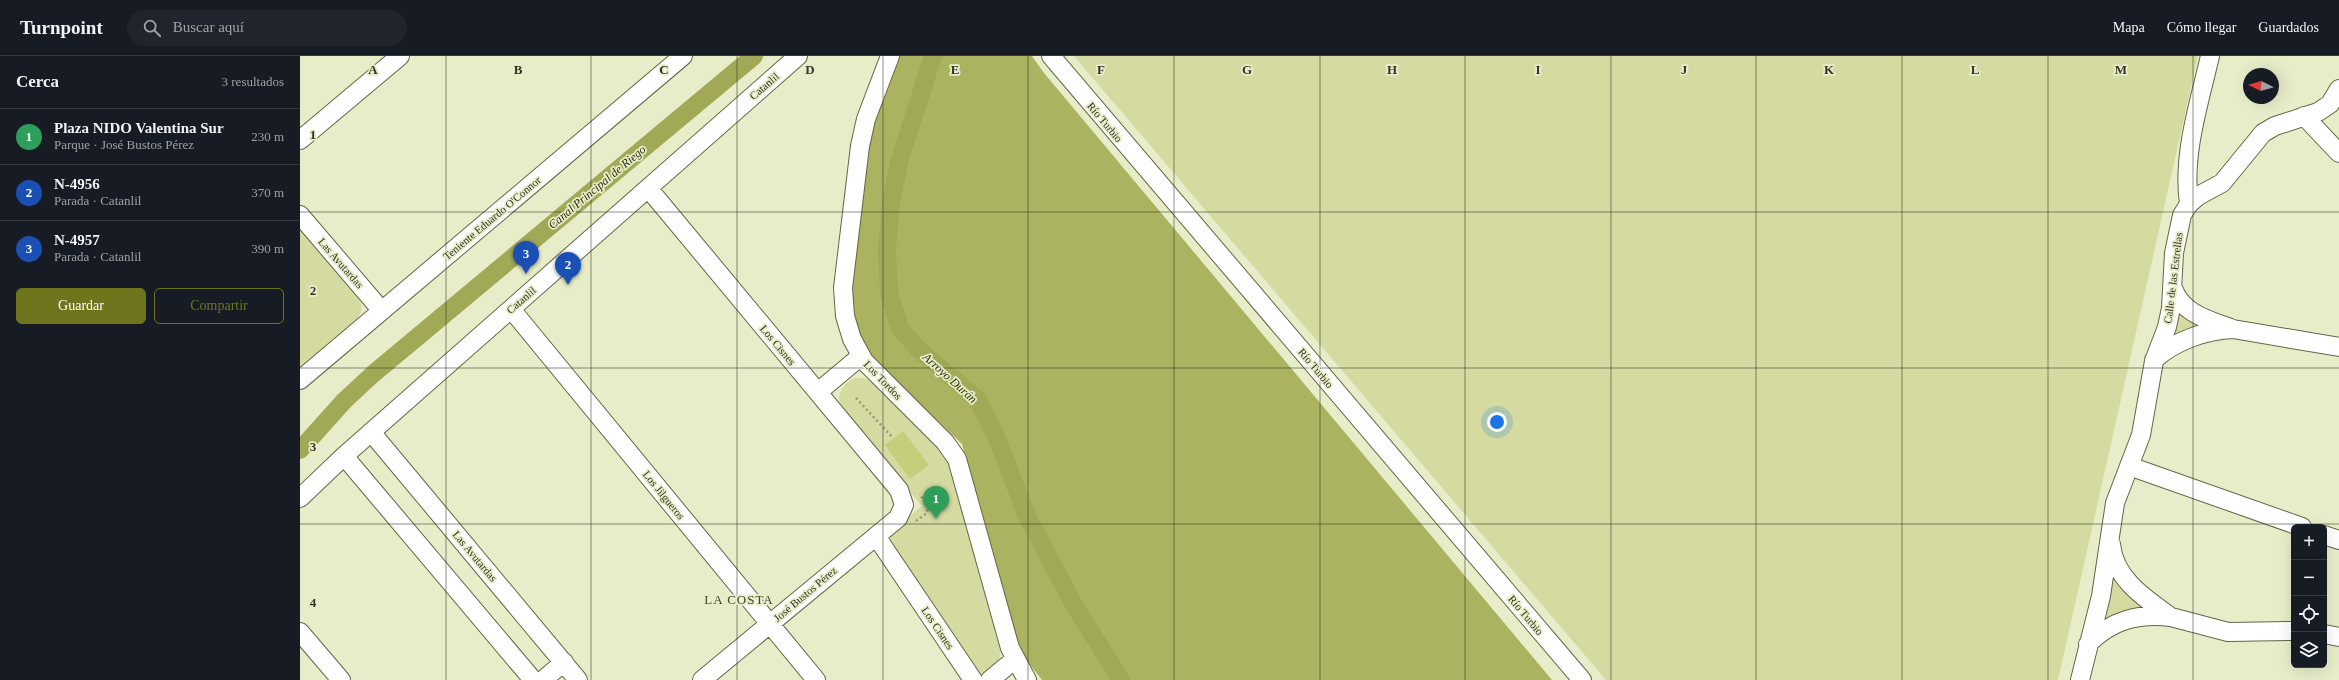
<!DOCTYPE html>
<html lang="es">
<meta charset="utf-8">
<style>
:root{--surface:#171b24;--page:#20242c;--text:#f1f3f6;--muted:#9ea1a6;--line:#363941;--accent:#6f751d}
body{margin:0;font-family:"Times New Roman",serif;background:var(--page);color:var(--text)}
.controls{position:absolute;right:12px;bottom:12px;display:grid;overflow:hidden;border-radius:6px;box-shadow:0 4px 16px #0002}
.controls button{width:36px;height:36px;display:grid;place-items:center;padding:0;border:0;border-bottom:1px solid var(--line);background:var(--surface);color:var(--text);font:20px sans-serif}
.compass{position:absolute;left:1943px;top:12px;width:36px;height:36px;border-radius:50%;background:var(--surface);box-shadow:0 4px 16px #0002;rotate:275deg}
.you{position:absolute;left:1197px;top:366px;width:14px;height:14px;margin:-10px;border:3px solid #fff;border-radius:50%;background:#1a73e8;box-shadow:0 0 0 6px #1a73e833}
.badge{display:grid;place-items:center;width:26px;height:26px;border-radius:50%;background:var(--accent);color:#fff;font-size:13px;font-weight:700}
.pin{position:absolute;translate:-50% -33px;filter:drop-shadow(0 1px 2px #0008)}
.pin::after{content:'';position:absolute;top:21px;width:14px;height:12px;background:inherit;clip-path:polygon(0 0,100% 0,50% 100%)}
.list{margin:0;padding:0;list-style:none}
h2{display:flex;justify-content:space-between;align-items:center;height:52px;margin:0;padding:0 16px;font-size:17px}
h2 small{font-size:13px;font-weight:400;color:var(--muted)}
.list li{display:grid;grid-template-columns:26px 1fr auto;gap:12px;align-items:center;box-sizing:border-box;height:56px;padding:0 16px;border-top:1px solid var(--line)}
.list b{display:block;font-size:15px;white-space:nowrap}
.list p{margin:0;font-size:13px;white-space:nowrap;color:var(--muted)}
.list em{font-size:13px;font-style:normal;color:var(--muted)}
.actions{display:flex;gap:8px;padding:12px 16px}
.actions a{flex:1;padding:9px 0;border:1px solid var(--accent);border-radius:6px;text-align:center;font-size:14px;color:var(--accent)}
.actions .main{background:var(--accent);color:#fff}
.icon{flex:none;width:22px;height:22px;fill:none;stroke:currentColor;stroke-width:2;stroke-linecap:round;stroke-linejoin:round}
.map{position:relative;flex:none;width:2039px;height:624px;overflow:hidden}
header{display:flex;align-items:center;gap:24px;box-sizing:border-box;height:56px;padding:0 20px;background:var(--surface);border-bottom:1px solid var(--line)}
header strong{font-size:19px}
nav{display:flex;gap:22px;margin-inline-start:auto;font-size:14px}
.search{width:280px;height:36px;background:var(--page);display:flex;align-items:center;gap:10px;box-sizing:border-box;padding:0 14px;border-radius:22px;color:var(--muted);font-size:15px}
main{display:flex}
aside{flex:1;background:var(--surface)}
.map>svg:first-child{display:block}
</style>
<header>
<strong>Turnpoint</strong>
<div class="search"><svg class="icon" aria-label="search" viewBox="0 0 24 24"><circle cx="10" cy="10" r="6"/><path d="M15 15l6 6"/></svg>Buscar aquí</div>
<nav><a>Mapa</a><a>Cómo llegar</a><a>Guardados</a></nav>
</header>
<main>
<aside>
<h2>Cerca<small>3 resultados</small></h2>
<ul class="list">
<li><span class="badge" style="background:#2e9e5b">1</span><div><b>Plaza NIDO Valentina Sur</b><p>Parque · José Bustos Pérez</p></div><em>230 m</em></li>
<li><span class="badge" style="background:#1a4fb4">2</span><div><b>N-4956</b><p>Parada · Catanlil</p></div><em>370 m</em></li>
<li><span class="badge" style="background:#1a4fb4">3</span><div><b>N-4957</b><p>Parada · Catanlil</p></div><em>390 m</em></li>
</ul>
<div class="actions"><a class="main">Guardar</a><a>Compartir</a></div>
</aside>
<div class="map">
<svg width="2039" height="624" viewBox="0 0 2039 624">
<rect width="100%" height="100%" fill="#e8edc9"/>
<path fill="#d4daa0" d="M774,0h1124l-140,624h-452z
M0,171l57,68c6,9 6,17 -1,26l-56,47z
M1879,254l31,18 -36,12z
M555,322h9l10,5 63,61 10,13 54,191 -2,14 -14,11h-7l-91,-134 4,-7 31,-26 -80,-95c-7,-14 -1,-27 13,-33z
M1813,513l39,41 -46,10z"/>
<path fill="#abb260" d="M598,0h134l12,17 508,607h-510l-18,-23 -9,-23 -53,-190 -89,-85 -11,-20 -5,-12 -6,-35 20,-165z"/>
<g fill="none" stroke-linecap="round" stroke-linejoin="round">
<path stroke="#a1a957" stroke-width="18" d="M633,0l-34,106 -8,42 -4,45 2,45 11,34 18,21 59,50 19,37 31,80 47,89 47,75
M0,394l44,-49 29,-27 381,-318"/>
</g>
<path fill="#c6ce7b" d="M603,375l26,34 -19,14 -25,-34z"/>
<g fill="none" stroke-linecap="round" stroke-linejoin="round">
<defs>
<path id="minor" d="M590,0l-24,63 -6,27 -17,142 2,28 7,23 12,22 81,81 12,17 53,189 17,32
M751,0l531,624
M2004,60l35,37
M0,84l100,-84
M348,132l251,302 5,15 -6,13 -196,162
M1889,148c-7,-49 10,-100 21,-148
M0,159l82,96
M211,253l305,371
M1933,273l106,18
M1854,304c20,-19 52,-30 79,-31 -24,-9 -51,-15 -60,-41
M0,324l383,-324
M518,336l43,-36
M71,376l207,248
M44,400l189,224
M1829,410l173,61
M0,442l44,-42 454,-400
M2024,479l15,5
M576,480l97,144
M1871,561l57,15 66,-1
M0,576l41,48
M2024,578l15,3
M1788,588c24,-24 50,-31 83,-27 -25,-18 -57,-38 -60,-73
M243,624l21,-18
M690,624l24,-20
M1780,624l21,-84 14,-93 26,-68 13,-74 13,-34 4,-19 3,-55 8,-38 7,-11 9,-8 24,-13 41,-50 12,-7 43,-14 12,-8 9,-15"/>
</defs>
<use href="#minor" stroke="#636647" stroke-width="20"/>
<path stroke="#95987f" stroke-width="2.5" stroke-dasharray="2 3" stroke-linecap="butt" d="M556,342l37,40
M616,465l11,-8v-9l-8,-10"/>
<use href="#minor" stroke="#fff" stroke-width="18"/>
</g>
<path fill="none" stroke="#323326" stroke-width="1" stroke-opacity="0.55" d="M146,0v624M291,0v624M437,0v624M583,0v624M728,0v624M874,0v624M1020,0v624M1165,0v624M1311,0v624M1456,0v624M1602,0v624M1748,0v624M1893,0v624M0,156h2039M0,312h2039M0,468h2039"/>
<g text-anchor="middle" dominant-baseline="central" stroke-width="3.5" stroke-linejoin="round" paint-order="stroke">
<g font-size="11" fill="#323326" stroke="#e8edc9">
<text transform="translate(464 30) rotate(-41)">Catanlil</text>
<text transform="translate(805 66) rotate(50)">Río Turbio</text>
<text transform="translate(192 162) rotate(-40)">Teniente Eduardo O'Connor</text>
<text transform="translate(41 207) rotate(49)">Las Avutardas</text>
<text transform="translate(1873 222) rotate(-83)">Calle de las Estrellas</text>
<text transform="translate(221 244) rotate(-41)">Catanlil</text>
<text transform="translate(478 289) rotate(50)">Los Cisnes</text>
<text transform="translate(1016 312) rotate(50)">Río Turbio</text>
<text transform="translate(583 324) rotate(46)">Los Tordos</text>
<text transform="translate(364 439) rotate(51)">Los Jilgueros</text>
<text transform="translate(175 500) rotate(50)">Las Avutardas</text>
<text transform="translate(505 538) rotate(-40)">José Bustos Pérez</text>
<text transform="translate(1226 559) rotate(50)">Río Turbio</text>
<text transform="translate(638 572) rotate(56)">Los Cisnes</text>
</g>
<g font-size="12" font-style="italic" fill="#2c2f0a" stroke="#e8edc9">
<text transform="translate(297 131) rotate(-40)">Canal Principal de Riego</text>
<text transform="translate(650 322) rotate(42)">Arroyo Durán</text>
</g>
<g font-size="13" letter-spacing="1" fill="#424527" stroke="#e8edc9">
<text x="439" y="543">LA COSTA</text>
</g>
</g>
<g font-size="13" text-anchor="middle" font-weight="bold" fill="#323326" stroke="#e8edc9" stroke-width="3.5" stroke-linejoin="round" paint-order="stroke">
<text x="73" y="18">A</text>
<text x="218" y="18">B</text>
<text x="364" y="18">C</text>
<text x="510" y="18">D</text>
<text x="655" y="18">E</text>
<text x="801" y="18">F</text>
<text x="947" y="18">G</text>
<text x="1092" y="18">H</text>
<text x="1238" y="18">I</text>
<text x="1384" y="18">J</text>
<text x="1529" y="18">K</text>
<text x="1675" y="18">L</text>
<text x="1821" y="18">M</text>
<text x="13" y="83">1</text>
<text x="13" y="239">2</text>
<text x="13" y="395">3</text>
<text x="13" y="551">4</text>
</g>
</svg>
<div class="controls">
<button>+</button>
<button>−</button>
<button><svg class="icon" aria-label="locate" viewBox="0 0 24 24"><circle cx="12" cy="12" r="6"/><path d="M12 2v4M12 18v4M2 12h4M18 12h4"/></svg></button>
<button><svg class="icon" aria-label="layers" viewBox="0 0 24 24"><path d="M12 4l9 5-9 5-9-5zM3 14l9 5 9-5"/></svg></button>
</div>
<svg class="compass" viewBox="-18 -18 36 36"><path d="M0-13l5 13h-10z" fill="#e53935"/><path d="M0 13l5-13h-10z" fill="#9ea1a6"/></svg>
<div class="you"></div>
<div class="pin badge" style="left:636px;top:463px;background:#2e9e5b">1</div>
<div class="pin badge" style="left:268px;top:229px;background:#1a4fb4">2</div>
<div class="pin badge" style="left:226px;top:218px;background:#1a4fb4">3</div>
</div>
</main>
